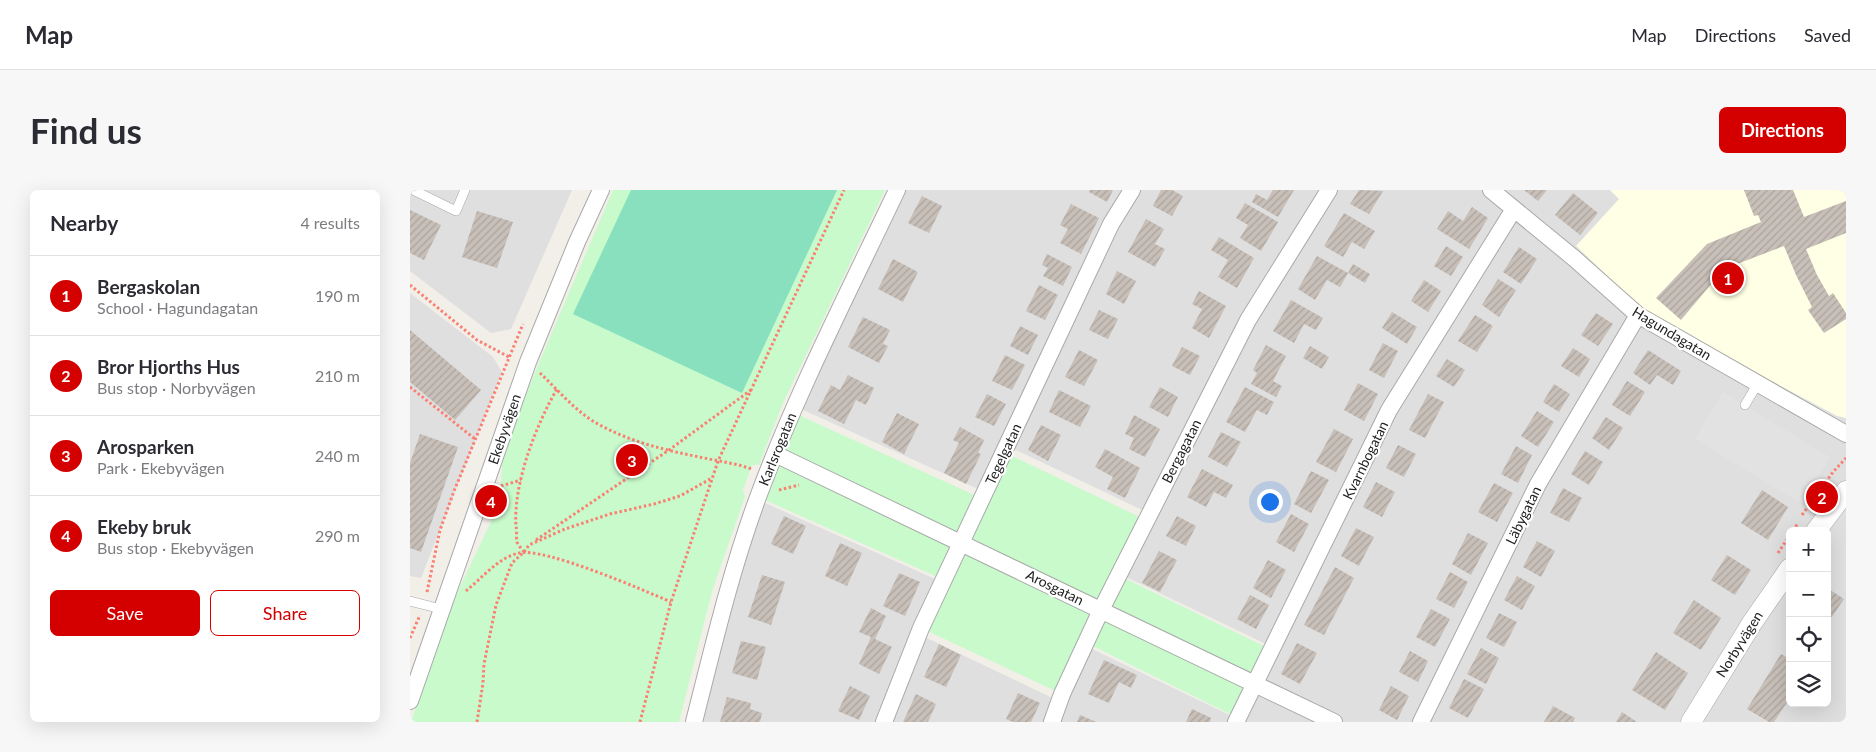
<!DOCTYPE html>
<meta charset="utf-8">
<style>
:root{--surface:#fff;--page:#f7f7f7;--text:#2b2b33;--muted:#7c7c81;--line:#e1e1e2;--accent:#d40000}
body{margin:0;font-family:Lato,sans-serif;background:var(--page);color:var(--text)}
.controls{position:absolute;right:15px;bottom:15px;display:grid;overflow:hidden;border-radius:8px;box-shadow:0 5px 20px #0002}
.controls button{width:45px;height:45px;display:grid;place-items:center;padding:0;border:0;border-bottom:1px solid var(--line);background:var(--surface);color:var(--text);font:25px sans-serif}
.you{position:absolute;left:859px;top:311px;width:18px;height:18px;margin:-12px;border:4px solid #fff;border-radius:50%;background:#1a73e8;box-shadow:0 0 0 8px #1a73e833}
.badge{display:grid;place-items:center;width:32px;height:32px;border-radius:50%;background:var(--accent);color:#fff;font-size:16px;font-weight:700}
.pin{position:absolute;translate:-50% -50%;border:2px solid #fff;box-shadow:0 1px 5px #0006}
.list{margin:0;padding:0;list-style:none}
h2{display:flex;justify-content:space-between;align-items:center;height:65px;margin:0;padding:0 20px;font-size:21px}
h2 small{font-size:16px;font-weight:400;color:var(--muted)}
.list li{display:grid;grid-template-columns:32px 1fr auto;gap:15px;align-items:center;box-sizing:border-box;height:80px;padding:0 20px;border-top:1px solid var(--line)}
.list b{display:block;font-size:19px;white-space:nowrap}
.list p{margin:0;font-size:16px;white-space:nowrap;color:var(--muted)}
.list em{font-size:16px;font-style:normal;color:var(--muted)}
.actions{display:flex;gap:10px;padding:15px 20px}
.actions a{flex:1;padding:11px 0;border:1px solid var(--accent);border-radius:8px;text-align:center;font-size:18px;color:var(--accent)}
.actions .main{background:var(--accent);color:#fff}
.icon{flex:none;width:28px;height:28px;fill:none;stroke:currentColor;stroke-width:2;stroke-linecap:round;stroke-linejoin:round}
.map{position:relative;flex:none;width:1436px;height:532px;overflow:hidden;border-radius:8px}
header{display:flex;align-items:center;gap:30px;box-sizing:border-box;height:70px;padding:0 25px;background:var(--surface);border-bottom:1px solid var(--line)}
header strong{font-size:24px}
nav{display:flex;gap:28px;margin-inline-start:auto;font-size:18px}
.intro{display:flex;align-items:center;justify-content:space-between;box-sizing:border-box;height:120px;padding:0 30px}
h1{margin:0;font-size:35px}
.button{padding:12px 22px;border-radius:8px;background:var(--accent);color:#fff;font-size:18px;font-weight:700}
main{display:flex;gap:30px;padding:0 30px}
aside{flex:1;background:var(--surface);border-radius:8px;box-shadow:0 5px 20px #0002}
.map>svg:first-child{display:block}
</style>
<header>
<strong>Map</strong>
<nav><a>Map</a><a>Directions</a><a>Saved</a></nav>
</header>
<div class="intro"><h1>Find us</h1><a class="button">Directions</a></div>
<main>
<aside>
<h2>Nearby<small>4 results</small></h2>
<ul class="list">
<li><span class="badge">1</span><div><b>Bergaskolan</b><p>School · Hagundagatan</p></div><em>190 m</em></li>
<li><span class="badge">2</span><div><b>Bror Hjorths Hus</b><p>Bus stop · Norbyvägen</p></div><em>210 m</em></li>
<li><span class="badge">3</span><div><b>Arosparken</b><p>Park · Ekebyvägen</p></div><em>240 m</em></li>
<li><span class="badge">4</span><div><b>Ekeby bruk</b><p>Bus stop · Ekebyvägen</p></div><em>290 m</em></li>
</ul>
<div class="actions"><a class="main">Save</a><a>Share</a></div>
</aside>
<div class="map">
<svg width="1436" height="532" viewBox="0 0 1436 532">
<defs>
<pattern id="building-hatch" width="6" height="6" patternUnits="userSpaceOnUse" patternTransform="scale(1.25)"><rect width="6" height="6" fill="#c7bfb8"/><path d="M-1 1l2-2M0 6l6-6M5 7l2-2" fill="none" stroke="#aba49e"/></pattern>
</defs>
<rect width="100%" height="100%" fill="#f2efe9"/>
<path fill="#e0dfdf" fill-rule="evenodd" d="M0,0h162l-61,139 -20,4 -81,-62z
M494,0h942v532h-1143l31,-129 29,-91 179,80 -30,49 153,73 25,-56 152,73 36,-71 -154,-74 31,-60 -154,-73 -23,46 -177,-80zM1380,341h37v172h-37z
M0,103l83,64 9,15 -81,206 -11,-2z"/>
<path fill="#ffffe5" d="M1200,0h236v228l-9,-2 -75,-40 -120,-67 -66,-63 43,-47z"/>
<path fill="#c8facc" d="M203,0h272l-103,215 -23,60h-7l-9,25 2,7 -32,91 -34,134h-268l38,-112 50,-105 4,-50 30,-78z
M382,222l189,86 23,-46 142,68 -28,55 154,75 -34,68 -151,-75 -25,51 -141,-66 23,-48 -186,-83z"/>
<path fill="#88e0be" d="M221,0h206l-95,203 -169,-79z"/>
<path fill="#e2e2e2" d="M1313,202l107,65 -28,47 -107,-65z"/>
<path fill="url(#building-hatch)" d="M680,0h23l-6,12 -18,-10z
M751,0h11l11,6 -11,20 -19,-10z
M863,0h21l-16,27 -26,-15 4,-8 11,6z
M949,0l24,1 -14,23 -19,-10z
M1114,0h23l-9,11z
M1334,0h49l11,27 42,-16v32l-40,16 11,26 12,21 4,-3 13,20v6l-22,14 -16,-23 4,-3 -16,-32 -12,-29 -60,23 -43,51 -25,-22 51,-54 54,-22 -3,-7 -4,1z
M1163,3l25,20 -18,22 -25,-20z
M512,6l20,10 -13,27 -21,-10z
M835,13l33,19 -17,29 -21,-13 8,-13 -12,-7z
M661,14l28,14 -18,36 -21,-11 8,-14 -8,-4z
M1062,17l16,11 -19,31 -32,-20 11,-18 15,10z
M0,20l31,15 -17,35 -14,-7z
M67,21l36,11 -16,46 -35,-11z
M934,23l31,18 -11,18 -12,-7 -9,15 -19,-11z
M736,29l18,10 -9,15 10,5 -10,18 -27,-15z
M809,47l35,21 -17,30 -19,-11 10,-17 -17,-10z
M1036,56l17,11 -12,19 -17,-10z
M1109,57l18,12 -16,25 -18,-12z
M637,64l25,13 -9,19 -20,-10 5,-8 -6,-3z
M907,66l31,17 -8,14 -13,-7 -12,20 -17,-11z
M483,69l25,13 -15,30 -25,-13z
M943,74l17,10 -5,9 -17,-10z
M707,81l19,10 -12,23 -18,-10z
M1088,89l18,11 -17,27 -17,-12z
M1014,90l17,11 -13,21 -17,-11z
M629,95l19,10 -13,25 -19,-9z
M789,101l27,15 -17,32 -17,-10 10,-19 -10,-5z
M881,110l32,18 -7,12 -12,-6 -10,19 -21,-12z
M689,120l19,9 -10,20 -19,-9z
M982,122l25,15 -10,17 -25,-16z
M1186,123l17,11 -15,22 -17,-11z
M1065,125l18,11 -16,26 -19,-11z
M453,127l27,13 -7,14 5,2 -9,17 -31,-16z
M610,136l18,9 -10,20 -18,-9z
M0,140l71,60 -26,30 -45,-38z
M973,153l15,8 -14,27 -15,-8z
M856,155l20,11 -13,25 9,5 -6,11 -25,-13 6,-11 -4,-3z
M900,156l19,11 -7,12 -19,-11z
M772,157l18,9 -10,19 -18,-9z
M1163,158l17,11 -11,18 -18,-11z
M669,160l19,10 -14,26 -19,-9z
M1238,160l33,21 -8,14 -16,-10 -7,10 -17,-12z
M595,165l20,10 -13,25 -20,-9z
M1037,169l18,11 -11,17 -18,-11z
M438,185l26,13 -8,17 -10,-5 -12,24 -26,-13 13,-26 9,5z
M1217,191l18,11 -15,24 -18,-11z
M948,193l20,11 -14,27 -20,-11z
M1144,194l16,10 -11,18 -16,-10z
M750,197l18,10 -10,20 -19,-10z
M835,197l29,15 -7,13 -10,-5 -12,22 -19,-10z
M649,200l32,16 -11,21 -31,-15z
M577,204l19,10 -12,22 -19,-9z
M1018,204l16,8 -19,36 -16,-8z
M1127,221l17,11 -16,25 -17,-11z
M487,223l22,11 -15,30 -22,-12z
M724,225l26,14 -15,28 -16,-8 5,-11 -9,-4z
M1196,227l17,11 -14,22 -17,-12z
M631,235l20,10 -13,26 -20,-11z
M550,237l24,13 -6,13 3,1 -15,30 -22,-11 15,-30 -6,-3z
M924,239l19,10 -17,33 -20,-10z
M811,242l20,10 -14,25 -19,-10z
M10,244l38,13 -37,105 -11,-4v-85z
M988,255l18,9 -12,23 -18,-9z
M1106,256l16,9 -14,28 -17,-9z
M695,259l35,19 -15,30 -18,-9 6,-12 -18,-10z
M1175,261l18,11 -14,23 -18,-11z
M792,279l31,16 -7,13 -12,-6 -8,15 -19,-10z
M901,281l18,9 -18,33 -17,-9z
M966,292l19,10 -13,25 -19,-10z
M1084,293l19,10 -16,29 -19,-10z
M1153,298l19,10 -13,24 -19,-9z
M1352,300l26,17 -20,33 -27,-17z
M881,324l18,10 -15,28 -18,-10z
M374,326l22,10 -13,28 -22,-10z
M767,326l19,10 -10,20 -20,-10z
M946,338l18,9 -15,29 -18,-10z
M1058,343l20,10 -17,32 -19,-11z
M1127,351l18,10 -14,26 -18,-10z
M430,353l22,10 -15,33 -22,-10z
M749,361l18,9 -17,32 -18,-9z
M1317,365l24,15 -16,25 -24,-15z
M858,370l18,10 -15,28 -18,-10z
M925,377l19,11 -30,57 -20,-10z
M1040,382l18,10 -14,26 -18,-9z
M489,383l21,9 -15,34 -22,-10z
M352,385l23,7 -14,43 -23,-8z
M1107,386l18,10 -13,24 -18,-10z
M1417,398l17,11 -17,25z
M840,405l19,10 -13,24 -19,-10z
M1284,410l27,18 -20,32 -28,-17z
M461,418l15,8 -11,23 17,8 -13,27 -20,-10 12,-27 -12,-5z
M1021,419l19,10 -15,28 -19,-10z
M1089,423l18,9 -13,25 -18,-9z
M331,451l25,6 -9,33 -25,-7z
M887,453l20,10 -17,31 -19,-10z
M529,454l22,11 -15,32 -22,-10z
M1071,458l18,10 -13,26 -19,-10z
M1000,461l18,10 -10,21 -19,-10z
M1246,462l32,21 -23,37 -33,-20z
M1371,464l9,5v39l-16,24h-5l-22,-13z
M694,470l33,15 -6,13 -12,-6 -10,21 -21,-9z
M1054,489l20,10 -16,29 -19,-10z
M440,496l20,10 -11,24 -21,-9z
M981,496l18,10 -12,24 -18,-10z
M608,503l22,10 -9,19h-18l-7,-3z
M506,504l20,10 -8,18h-25z
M317,507l24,6 -1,6 12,4 -2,9h-40z
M1143,516l22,12 -2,4h-29z
M782,519l19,9 -1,4h-24z
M1212,522l15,10h-21z
M670,525l16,7h-19z"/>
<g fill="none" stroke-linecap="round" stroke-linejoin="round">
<defs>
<path id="service" d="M3,0l43,21 9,-21
M1335,215l13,-22
M0,411l31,8"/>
<path id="minor" d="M1081,0l84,69 63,56 208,119
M365,264l559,268
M0,511l118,-339 49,-120 24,-52
M284,532c19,-75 37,-152 64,-225 39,-105 91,-206 139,-307
M474,532l37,-94 190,-404 21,-34
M642,532l10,-28 39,-84 147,-290 81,-130
M826,532l153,-312 125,-201
M1011,532l117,-238 100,-169"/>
<path id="tertiary" d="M1406,341l30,-40
M1281,532l61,-99 38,-55"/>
</defs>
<use href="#service" stroke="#a9a9a9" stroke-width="10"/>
<use href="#minor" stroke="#a9a9a9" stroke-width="18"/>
<use href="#tertiary" stroke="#a9a9a9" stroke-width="21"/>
<path stroke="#fa8072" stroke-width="3" stroke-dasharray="2.5 2.5" stroke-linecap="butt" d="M0,95l67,55 32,17
M130,183c18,17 36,39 58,51 43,24 93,31 141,41l13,4
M0,197l65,52
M91,296l20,-6
M369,300l20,-5
M1392,325l31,-43 13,-14
M1383,341l5,-8
M126,350l133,-90 82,-60
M114,362c-2,-3 -6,-7 -7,-10 -1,-5 0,-11 -1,-16 -3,-42 20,-101 41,-137
M1368,363l12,-18
M56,401c16,-13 33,-34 53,-38 25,-6 124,37 152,49
M17,402l13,-62 14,-39 69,-167
M0,448l10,-23
M67,532l6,-39 1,-19 12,-59 16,-42 12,-11 5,-7 36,-16 45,-15 44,-10 26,-8 32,-18
M230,532l31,-120 47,-141 126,-271"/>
<use href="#service" stroke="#fff" stroke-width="9"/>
<use href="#minor" stroke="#fff" stroke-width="16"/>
<use href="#tertiary" stroke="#fff" stroke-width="20"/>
</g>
<g text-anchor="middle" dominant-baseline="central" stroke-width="4.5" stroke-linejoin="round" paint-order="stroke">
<g font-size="14" fill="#222" stroke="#fff">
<text transform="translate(1262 143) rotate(31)">Hagundagatan</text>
<text transform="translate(94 239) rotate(-71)">Ekebyvägen</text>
<text transform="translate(367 259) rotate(-68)">Karlsrogatan</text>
<text transform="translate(771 261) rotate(-63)">Bergagatan</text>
<text transform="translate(593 264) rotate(-65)">Tegelgatan</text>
<text transform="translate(955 270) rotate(-64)">Kvarnbogatan</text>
<text transform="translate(1113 325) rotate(-64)">Läbygatan</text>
<text transform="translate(645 397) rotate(26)">Arosgatan</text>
<text transform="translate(1329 454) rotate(-58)">Norbyvägen</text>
</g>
</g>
</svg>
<div class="controls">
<button>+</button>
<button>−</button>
<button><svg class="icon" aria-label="locate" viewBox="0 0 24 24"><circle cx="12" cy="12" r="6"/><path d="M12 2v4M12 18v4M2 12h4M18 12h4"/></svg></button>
<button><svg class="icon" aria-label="layers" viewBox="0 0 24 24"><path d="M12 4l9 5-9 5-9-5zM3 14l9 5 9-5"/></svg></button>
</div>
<div class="you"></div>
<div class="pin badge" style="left:1318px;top:88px">1</div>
<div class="pin badge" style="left:1412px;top:307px">2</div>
<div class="pin badge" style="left:222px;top:270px">3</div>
<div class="pin badge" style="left:81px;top:311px">4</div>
</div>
</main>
